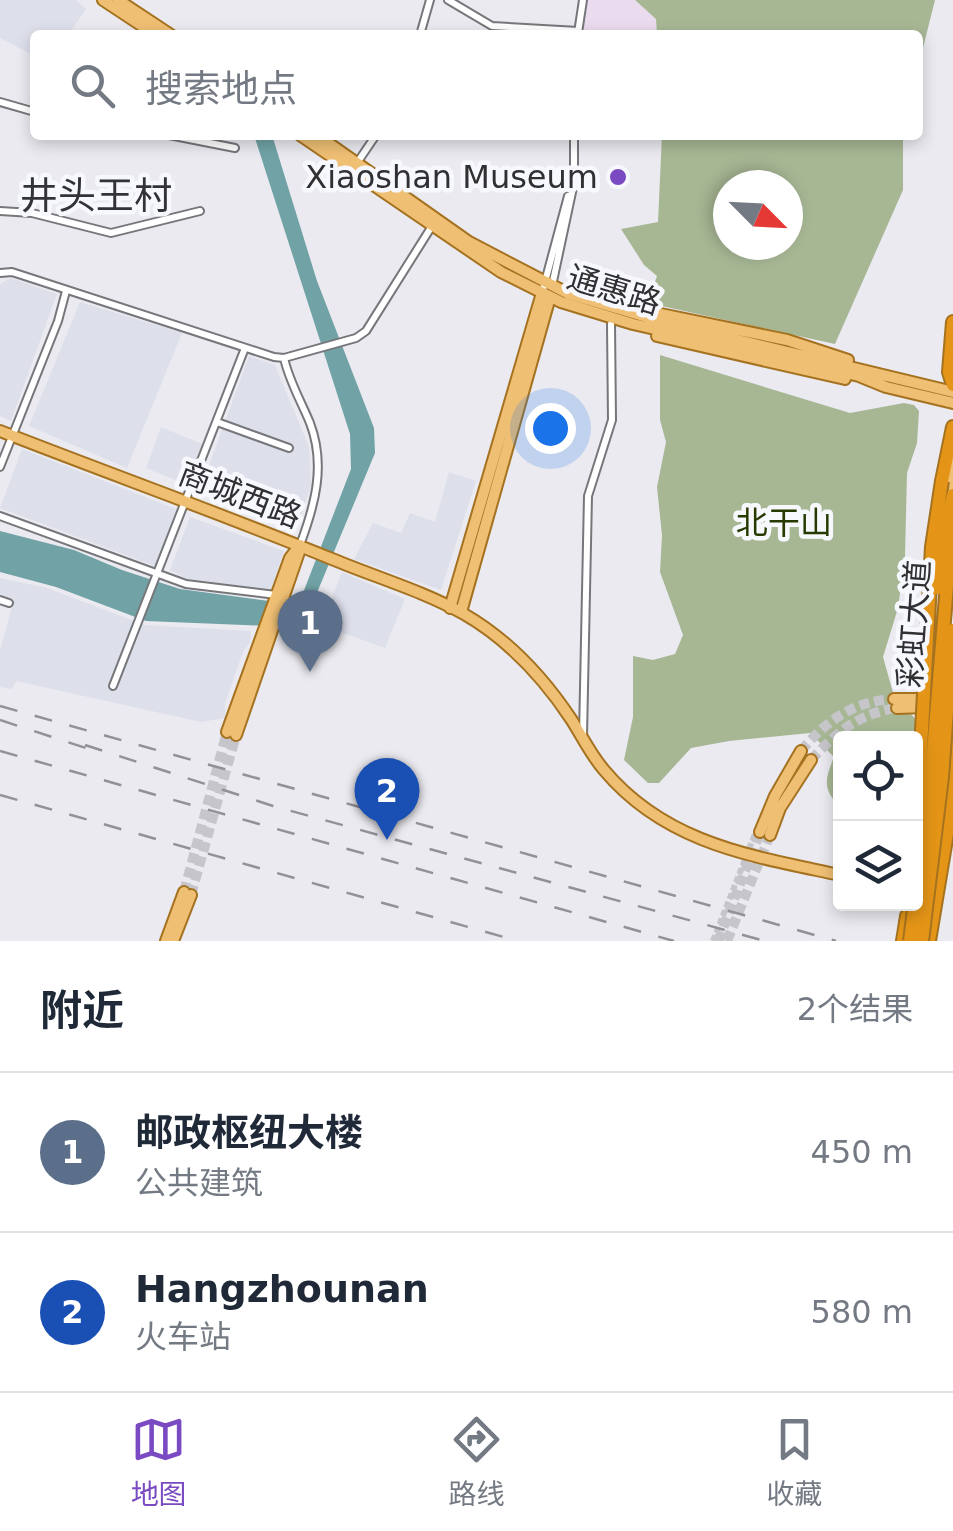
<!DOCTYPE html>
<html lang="zh">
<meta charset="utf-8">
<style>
:root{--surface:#fff;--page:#f2f2f3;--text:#1f2937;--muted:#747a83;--line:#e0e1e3;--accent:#7a4ac2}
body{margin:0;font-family:"DejaVu Sans","Noto Sans SC",sans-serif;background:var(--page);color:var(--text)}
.controls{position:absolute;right:30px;bottom:30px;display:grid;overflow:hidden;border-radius:10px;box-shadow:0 5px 15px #0003}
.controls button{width:90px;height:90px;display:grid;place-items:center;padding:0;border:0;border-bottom:2px solid var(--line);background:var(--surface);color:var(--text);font:50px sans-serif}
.compass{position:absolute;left:713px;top:170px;width:90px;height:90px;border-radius:50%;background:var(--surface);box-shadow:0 5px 15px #0003;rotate:114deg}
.you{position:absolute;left:550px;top:428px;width:35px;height:35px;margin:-25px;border:8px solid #fff;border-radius:50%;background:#1a73e8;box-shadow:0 0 0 15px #1a73e833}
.badge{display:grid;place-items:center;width:65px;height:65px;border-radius:50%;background:var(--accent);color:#fff;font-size:32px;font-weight:700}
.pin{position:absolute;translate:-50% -82px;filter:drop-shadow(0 2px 5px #0008)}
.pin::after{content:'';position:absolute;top:52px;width:35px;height:30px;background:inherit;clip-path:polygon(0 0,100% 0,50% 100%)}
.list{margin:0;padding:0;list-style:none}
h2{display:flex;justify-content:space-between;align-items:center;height:130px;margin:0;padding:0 40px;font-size:42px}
h2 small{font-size:32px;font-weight:400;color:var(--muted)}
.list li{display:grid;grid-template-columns:65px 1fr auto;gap:30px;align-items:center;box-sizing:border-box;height:160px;padding:0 40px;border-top:2px solid var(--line)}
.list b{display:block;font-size:38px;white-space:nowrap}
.list p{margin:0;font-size:32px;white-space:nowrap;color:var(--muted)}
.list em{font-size:32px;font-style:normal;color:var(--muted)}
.icon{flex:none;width:55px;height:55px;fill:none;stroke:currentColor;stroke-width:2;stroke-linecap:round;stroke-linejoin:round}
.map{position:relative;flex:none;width:953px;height:941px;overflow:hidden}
.search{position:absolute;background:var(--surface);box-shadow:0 5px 15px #0003;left:30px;right:30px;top:30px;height:110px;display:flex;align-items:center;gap:25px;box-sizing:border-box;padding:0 35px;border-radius:10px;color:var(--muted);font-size:38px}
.sheet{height:450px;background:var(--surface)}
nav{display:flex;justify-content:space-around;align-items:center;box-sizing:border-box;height:140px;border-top:2px solid var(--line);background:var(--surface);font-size:28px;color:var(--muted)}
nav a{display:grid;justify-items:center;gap:5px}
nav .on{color:var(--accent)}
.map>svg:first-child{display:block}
</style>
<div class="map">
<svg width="953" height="941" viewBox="0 0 953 941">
<rect width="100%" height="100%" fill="#eaeaf0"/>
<path fill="#dddfeb" d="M0,0h76l10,9 -18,26h-33v21l-35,-18z
M11,278l46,16 -46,127 -11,-5v-132z
M80,302l102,31 -55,135 -98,-42z
M249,356l26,9 34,82 2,38 -13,41 -98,-36z
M161,427l41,17 -17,40 -39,-16z
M22,449l154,60 -21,57 -155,-58z
M449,472l27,9 -35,109 -87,-31 19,-36 28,10 9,-20 25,9z
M190,517l94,34 -13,38 -81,-9 -20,-10z
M342,572l63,27 -20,49 -64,-23z
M0,578l47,10 98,37 106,6 -1,11 -7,10 -18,52v14l-24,4 -185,-41 -4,8 -12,-2v-37l14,-51 -14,-5z"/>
<path fill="#eadbee" d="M583,0h52l21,19 1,16h-79z"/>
<path fill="#a7b794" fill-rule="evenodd" d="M635,0h300l-17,68v-33h-261l-1,-16z
M662,135h241v55l-68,154 -187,-41 9,-27 -13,-11 -23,-36 37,-7zM728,185h60v60h-60z
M660,355l190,58 54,-10 10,2 5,6 -2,32 -10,30 -2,83 -7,52 -15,49 11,39 40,43 -18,22v-23h-76v69c-18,-18 -15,-28 -6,-50l-24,-24 -81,8 -38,7 -32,35h-11l-24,-23 9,-43v-61l20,4 22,-6 8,-19 -23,-63 2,-37 -5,-48 9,-45 -6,-22z"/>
<path fill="#71a3a6" d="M254,135h18l45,146 57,147 1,25 -71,171 -9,3 -149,-6 -90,-34 -56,-15v-41l74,19 48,20 58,19 104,14 19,-10 48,-124 -1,-35z"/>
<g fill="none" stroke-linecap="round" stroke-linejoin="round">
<path stroke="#c5c5ca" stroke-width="6" stroke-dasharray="6 3" stroke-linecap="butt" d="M713,941l44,-112"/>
<path stroke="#c5c5ca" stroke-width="10" stroke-dasharray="10 5" stroke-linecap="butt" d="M801,751c25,-30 52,-50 93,-52
M811,760c25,-27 48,-47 86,-52
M184,892l43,-160
M191,895l45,-160
M718,941l42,-109
M727,941l43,-106"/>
<defs>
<path id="minor" d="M448,0l44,26 86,5
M578,33l5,-33
M420,35l10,-35
M0,102l35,10
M169,135l66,13
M357,163l19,-28
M0,211l32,2 79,20 89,-22
M0,273l12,-1 262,85 10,1 72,-20 10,-7 66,-105
M552,286l22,-103v-48
M542,293l26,-97
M284,358c5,23 17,43 26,65 16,42 5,82 -10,122
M217,422l72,26
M0,467l58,-146 8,-30
M0,516l186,68 90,11
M0,600l9,3
M113,686l132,-338
M583,736l5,-240 24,-76 -1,-96"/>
<path id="major" d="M103,0l53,35
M118,0l53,35
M300,135l201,137 60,30 72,22 226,52 27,11 67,16
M317,135l152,107 100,52 98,29 286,69
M646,311l141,29 61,20
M657,336l188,43
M0,431c110,43 222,83 332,128 43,18 91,32 132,55 45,26 79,63 107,105 11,17 20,36 33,51 62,74 148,86 236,105
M948,503l4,-48
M450,608l92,-315
M461,612l89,-315
M894,699h33
M897,708l29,-1
M227,732l63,-174 10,-13
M236,735l63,-183
M760,832l15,-36 26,-45
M770,835l10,-27 31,-48
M166,941l18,-49
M173,941l18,-46"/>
<path id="highway" d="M953,322l-4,50 4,13
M942,481l11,-54
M949,804l4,-60
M903,941l4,-25
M929,941l24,-144"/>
</defs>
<use href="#minor" stroke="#76777b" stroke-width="10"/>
<use href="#major" stroke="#a57220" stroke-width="14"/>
<use href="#highway" stroke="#a57220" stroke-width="16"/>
<use href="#minor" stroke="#fff" stroke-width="6"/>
<use href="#major" stroke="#efbf74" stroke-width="10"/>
<use href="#highway" stroke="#e49517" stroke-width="12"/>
<path stroke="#929296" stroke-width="2.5" stroke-dasharray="18 18" stroke-linecap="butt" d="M0,706l836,235
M0,720l98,32
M85,745l188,61 492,135
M0,751l674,190
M0,795l518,146"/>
<defs>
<path id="highway-bridge" d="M938,588l4,-48 11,-45
M916,840l16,-293 10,-66
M910,941l21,-165 22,-263
M922,941l20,-164 11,-147"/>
</defs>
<use href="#highway-bridge" stroke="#a57220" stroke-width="16" stroke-linecap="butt"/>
<use href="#highway-bridge" stroke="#e49517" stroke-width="12"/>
</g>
<circle fill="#7a4ac2" stroke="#f7f8fd" stroke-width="4" cx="618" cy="177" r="10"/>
<g text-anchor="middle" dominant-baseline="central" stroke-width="9" stroke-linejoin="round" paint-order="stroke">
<g font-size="32" fill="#303032" stroke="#f7f8fd" text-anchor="end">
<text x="598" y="177">Xiaoshan Museum</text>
</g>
<g font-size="32" fill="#303032" stroke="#f7f8fd">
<text transform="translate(614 290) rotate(17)">通惠路</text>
<text transform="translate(240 495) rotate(21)">商城西路</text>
<text transform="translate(914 624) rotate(-86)">彩虹大道</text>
</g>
<g font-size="32" fill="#263a00" stroke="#f7f8fd">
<text x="784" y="523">北干山</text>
</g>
<g font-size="38" fill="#333337" stroke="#f7f8fd">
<text x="96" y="196">井头王村</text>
</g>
</g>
</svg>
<div class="controls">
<button><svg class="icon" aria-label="locate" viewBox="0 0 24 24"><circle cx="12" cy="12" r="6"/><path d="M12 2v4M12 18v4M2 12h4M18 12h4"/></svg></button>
<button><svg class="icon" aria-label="layers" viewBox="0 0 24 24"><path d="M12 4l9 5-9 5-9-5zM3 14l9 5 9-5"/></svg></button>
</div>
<svg class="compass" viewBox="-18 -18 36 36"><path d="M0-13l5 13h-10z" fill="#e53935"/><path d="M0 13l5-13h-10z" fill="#747a83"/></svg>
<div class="you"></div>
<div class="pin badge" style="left:310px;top:672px;background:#5c6f8a">1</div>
<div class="pin badge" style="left:387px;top:840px;background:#1a4fb4">2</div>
<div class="search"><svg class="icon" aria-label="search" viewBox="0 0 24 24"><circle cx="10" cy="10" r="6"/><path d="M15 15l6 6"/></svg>搜索地点</div>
</div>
<section class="sheet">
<h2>附近<small>2个结果</small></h2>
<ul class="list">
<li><span class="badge" style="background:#5c6f8a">1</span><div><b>邮政枢纽大楼</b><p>公共建筑</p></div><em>450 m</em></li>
<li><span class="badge" style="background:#1a4fb4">2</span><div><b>Hangzhounan</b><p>火车站</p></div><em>580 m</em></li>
</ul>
</section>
<nav>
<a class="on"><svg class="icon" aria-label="map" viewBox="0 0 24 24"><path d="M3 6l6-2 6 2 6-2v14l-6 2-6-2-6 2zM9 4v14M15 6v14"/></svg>地图</a>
<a><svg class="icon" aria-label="directions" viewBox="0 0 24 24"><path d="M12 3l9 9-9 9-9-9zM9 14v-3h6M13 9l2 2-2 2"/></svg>路线</a>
<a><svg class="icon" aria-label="saved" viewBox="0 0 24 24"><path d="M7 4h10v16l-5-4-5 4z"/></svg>收藏</a>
</nav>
